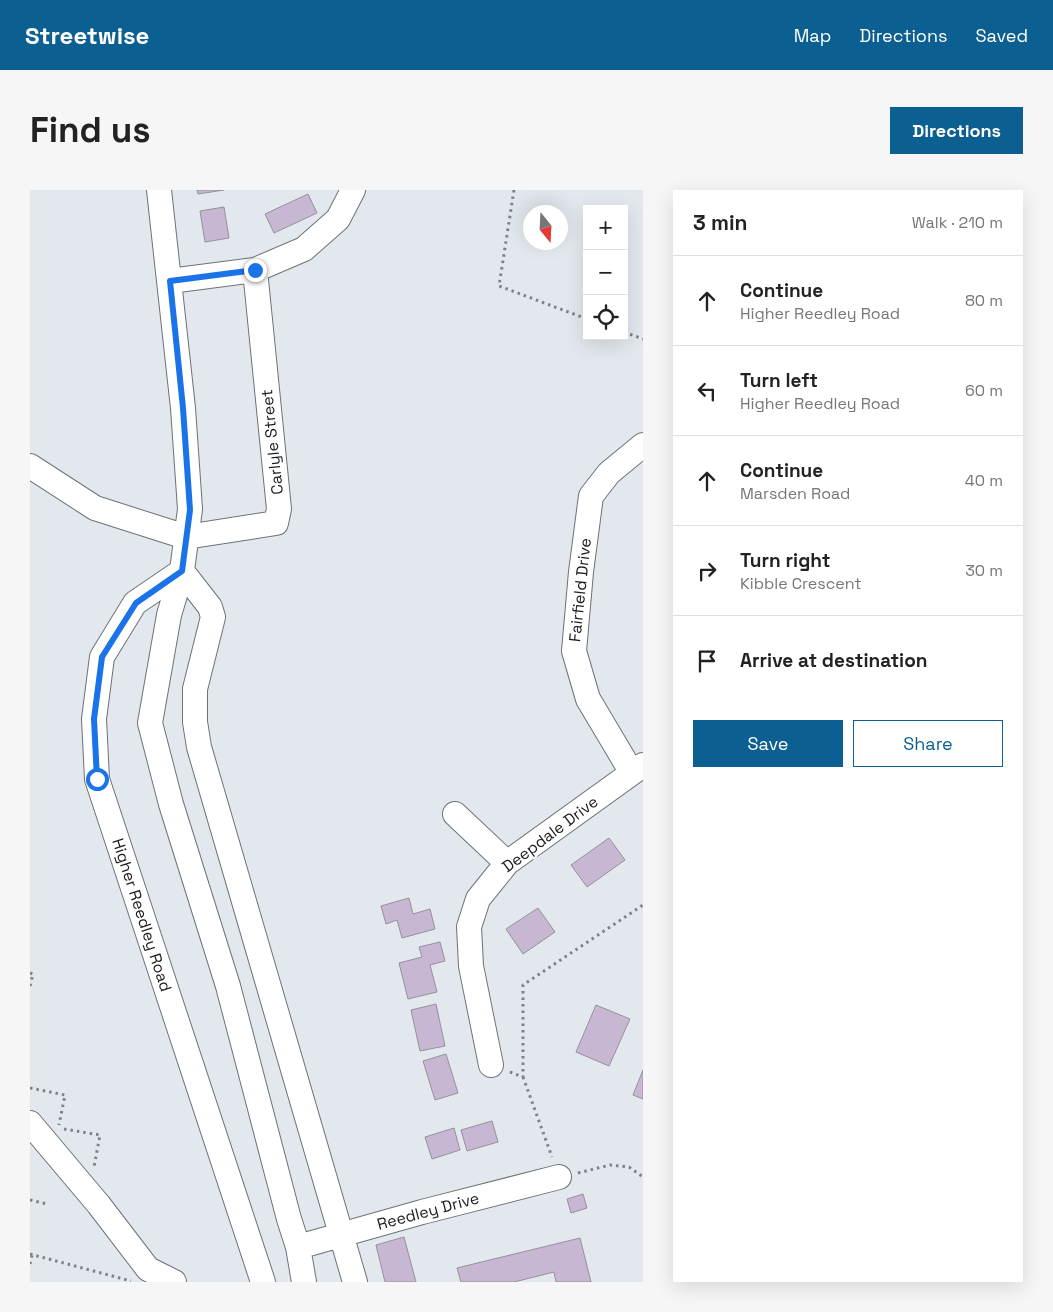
<!DOCTYPE html>
<meta charset="utf-8">
<style>
:root{--surface:#fff;--page:#f6f6f6;--text:#222;--muted:#767676;--line:#e0e0e0;--accent:#0b5f91}
body{margin:0;font-family:"Space Grotesk",sans-serif;background:var(--page);color:var(--text)}
.controls{position:absolute;right:15px;top:15px;display:grid;overflow:hidden;border-radius:0px;box-shadow:0 5px 20px #0002}
.controls button{width:45px;height:45px;display:grid;place-items:center;padding:0;border:0;border-bottom:1px solid var(--line);background:var(--surface);color:var(--text);font:25px sans-serif}
.compass{position:absolute;left:493px;top:15px;width:45px;height:45px;border-radius:50%;background:var(--surface);box-shadow:0 5px 20px #0002;rotate:162deg}
.stop{position:absolute;width:15px;height:15px;margin:-11px;border:4px solid #1a73e8;border-radius:50%;background:#fff}
.stop.end{background:#1a73e8;border-color:#fff;box-shadow:0 1px 5px #0008}
.list{margin:0;padding:0;list-style:none}
h2{display:flex;justify-content:space-between;align-items:center;height:65px;margin:0;padding:0 20px;font-size:21px}
h2 small{font-size:16px;font-weight:400;color:var(--muted)}
.list li{display:grid;grid-template-columns:32px 1fr auto;gap:15px;align-items:center;box-sizing:border-box;height:90px;padding:0 20px;border-top:1px solid var(--line)}
.list b{display:block;font-size:19px;white-space:nowrap}
.list p{margin:0;font-size:16px;white-space:nowrap;color:var(--muted)}
.list em{font-size:16px;font-style:normal;color:var(--muted)}
.actions{display:flex;gap:10px;padding:15px 20px}
.actions a{flex:1;padding:11px 0;border:1px solid var(--accent);border-radius:0px;text-align:center;font-size:18px;color:var(--accent)}
.actions .main{background:var(--accent);color:#fff}
.icon{flex:none;width:28px;height:28px;fill:none;stroke:currentColor;stroke-width:2;stroke-linecap:round;stroke-linejoin:round}
.map{position:relative;flex:none;width:613px;height:1092px;overflow:hidden;border-radius:0px}
header{display:flex;align-items:center;gap:30px;box-sizing:border-box;height:70px;padding:0 25px;background:var(--accent);color:#fff}
header strong{font-size:24px}
nav{display:flex;gap:28px;margin-inline-start:auto;font-size:18px}
.intro{display:flex;align-items:center;justify-content:space-between;box-sizing:border-box;height:120px;padding:0 30px}
h1{margin:0;font-size:35px}
.button{padding:12px 22px;border-radius:0px;background:var(--accent);color:#fff;font-size:18px;font-weight:700}
main{display:flex;gap:30px;padding:0 30px}
aside{flex:1;background:var(--surface);border-radius:0px;box-shadow:0 5px 20px #0002}
.map>svg:first-child{display:block}
</style>
<header>
<strong>Streetwise</strong>
<nav><a>Map</a><a>Directions</a><a>Saved</a></nav>
</header>
<div class="intro"><h1>Find us</h1><a class="button">Directions</a></div>
<main>
<div class="map">
<svg width="613" height="1092" viewBox="0 0 613 1092">
<rect width="100%" height="100%" fill="#e2e8ee"/>
<path fill="#c7b7d3" stroke="#959198" d="M167,0h27l-26,4z
M278,4l9,19 -43,20 -9,-19z
M194,17l5,31 -24,4 -5,-31z
M579,648l16,22 -38,27 -16,-22z
M379,708l4,16 17,-5 5,20 -33,9 -5,-18 -11,4 -5,-18z
M508,718l17,24 -32,22 -17,-25z
M410,752l5,19 -15,4 7,27 -29,7 -9,-36 23,-6 -3,-10z
M406,814l9,42 -25,5 -9,-41z
M566,815l34,14 -21,47 -33,-14z
M416,864l12,39 -23,7 -12,-39z
M613,880v29l-10,-4z
M462,931l6,21 -31,9 -6,-21z
M424,938l6,22 -28,9 -7,-22z
M553,1004l4,14 -16,5 -4,-14z
M374,1047l12,45h-31l-9,-37z
M550,1048l11,44h-35l-2,-10 -40,10h-53l-4,-14z"/>
<g fill="none" stroke-linecap="round" stroke-linejoin="round">
<defs>
<path id="minor" d="M129,0l24,218 7,101 -8,62 -13,44 -19,108 21,81 57,182 61,233 9,28 6,35
M140,91l85,-11 49,-21 34,-30 15,-29
M0,276l65,42 91,29 90,-14 3,-14 -24,-239
M602,583l-44,-74 -14,-48 7,-79 10,-76 18,-23 34,-28
M425,624l52,49
M461,875l-20,-99 -2,-39 9,-28 29,-36 136,-98
M0,933l69,82 49,64 26,13
M268,1057l124,-35 137,-35
M233,1092l-166,-503 -3,-60 8,-62 33,-54 47,-32 28,36 3,10 -18,72v33l4,25 156,535"/>
</defs>
<use href="#minor" stroke="#6d7278" stroke-width="26"/>
<path stroke="#7f8387" stroke-width="3" stroke-dasharray="2.5 4" stroke-linecap="butt" d="M484,0l-15,96 88,33
M594,142l19,7
M0,783l3,1 -3,12
M480,882l13,5v-92l120,-80
M493,887l29,80
M0,898l35,7 -6,30
M34,939l36,6 -6,32
M548,983l32,-8 19,2 14,10
M0,1010l17,4
M0,1064l101,27
M0,1074l2,-9"/>
<use href="#minor" stroke="#fff" stroke-width="24"/>
</g>
<g fill="none" stroke-linecap="round" stroke-linejoin="round">
<path stroke="#1a73e8" stroke-width="6" d="M67,589l-3,-60 8,-62 34,-54 46,-32 8,-61 -7,-102 -13,-127 85,-11"/>
</g>
<g text-anchor="middle" dominant-baseline="central" stroke-width="4.5" stroke-linejoin="round" paint-order="stroke">
<g font-size="16" fill="#1a1c1f" stroke="#fff">
<text transform="translate(242 252) rotate(-96)">Carlyle Street</text>
<text transform="translate(550 400) rotate(-84)">Fairfield Drive</text>
<text transform="translate(520 644) rotate(-37)">Deepdale Drive</text>
<text transform="translate(112 725) rotate(72)">Higher Reedley Road</text>
<text transform="translate(398 1021) rotate(-15)">Reedley Drive</text>
</g>
</g>
</svg>
<div class="controls">
<button>+</button>
<button>−</button>
<button><svg class="icon" aria-label="locate" viewBox="0 0 24 24"><circle cx="12" cy="12" r="6"/><path d="M12 2v4M12 18v4M2 12h4M18 12h4"/></svg></button>
</div>
<svg class="compass" viewBox="-18 -18 36 36"><path d="M0-13l5 13h-10z" fill="#e53935"/><path d="M0 13l5-13h-10z" fill="#767676"/></svg>
<div class="stop" style="left:67px;top:589px"></div>
<div class="stop end" style="left:225px;top:80px"></div>
</div>
<aside>
<h2>3 min<small>Walk · 210 m</small></h2>
<ul class="list">
<li><svg class="icon" aria-label="ahead" viewBox="0 0 24 24"><path d="M12 20V5M6 11l6-6 6 6"/></svg><div><b>Continue</b><p>Higher Reedley Road</p></div><em>80 m</em></li>
<li><svg class="icon" aria-label="left" viewBox="0 0 24 24"><path d="M17 20v-9H6M10 6l-5 5 5 5"/></svg><div><b>Turn left</b><p>Higher Reedley Road</p></div><em>60 m</em></li>
<li><svg class="icon" aria-label="ahead" viewBox="0 0 24 24"><path d="M12 20V5M6 11l6-6 6 6"/></svg><div><b>Continue</b><p>Marsden Road</p></div><em>40 m</em></li>
<li><svg class="icon" aria-label="right" viewBox="0 0 24 24"><path d="M7 20v-9h11M14 6l5 5-5 5"/></svg><div><b>Turn right</b><p>Kibble Crescent</p></div><em>30 m</em></li>
<li><svg class="icon" aria-label="arrive" viewBox="0 0 24 24"><path d="M6 21V4h12l-3 4 3 4H6"/></svg><div><b>Arrive at destination</b></div></li>
</ul>
<div class="actions"><a class="main">Save</a><a>Share</a></div>
</aside>
</main>
